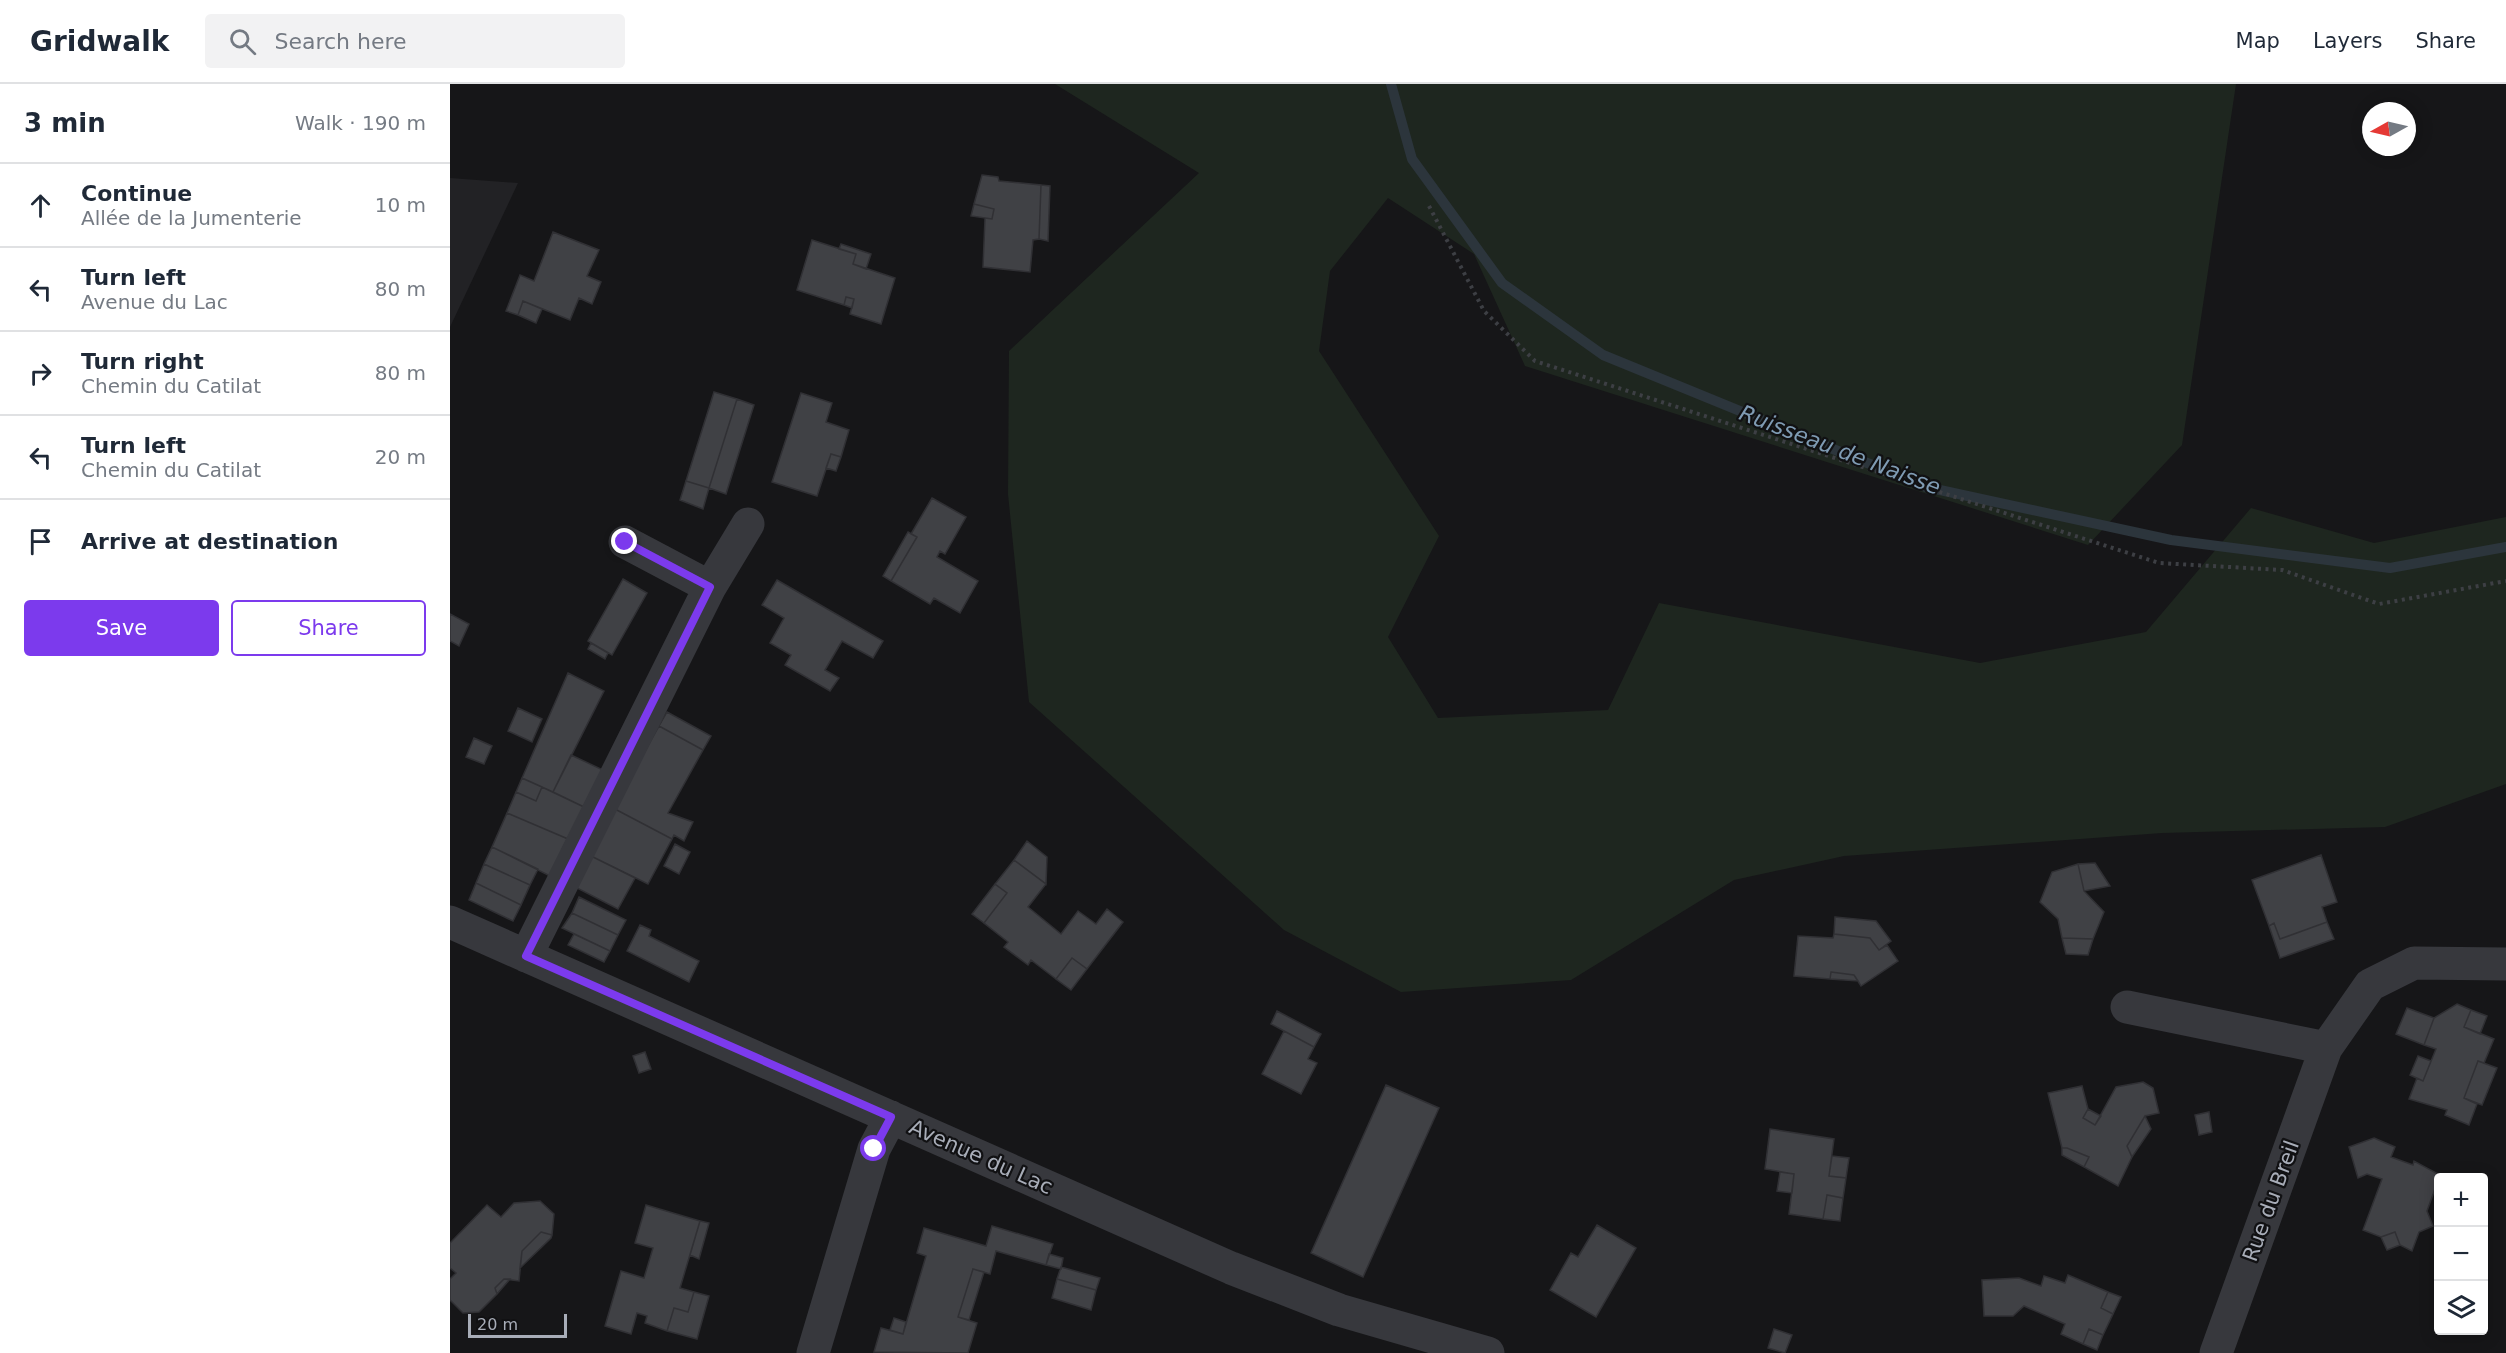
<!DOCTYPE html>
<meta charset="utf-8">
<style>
:root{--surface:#fff;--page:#f2f2f3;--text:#1f2937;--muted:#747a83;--line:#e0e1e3;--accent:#7c3aed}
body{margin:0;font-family:"DejaVu Sans",sans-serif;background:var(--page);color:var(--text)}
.controls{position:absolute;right:18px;bottom:18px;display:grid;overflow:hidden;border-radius:6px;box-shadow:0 3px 15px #0003}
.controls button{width:54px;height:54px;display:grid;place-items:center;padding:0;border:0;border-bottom:2px solid var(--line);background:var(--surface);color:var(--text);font:30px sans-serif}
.compass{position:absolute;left:1912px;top:18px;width:54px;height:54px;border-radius:50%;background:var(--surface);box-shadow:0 3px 15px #0003;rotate:262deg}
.scale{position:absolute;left:18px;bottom:15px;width:99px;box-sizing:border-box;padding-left:6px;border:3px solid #a8adb8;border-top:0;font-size:16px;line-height:21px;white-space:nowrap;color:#a8adb8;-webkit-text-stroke:4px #111113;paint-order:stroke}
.stop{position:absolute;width:18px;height:18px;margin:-14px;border:4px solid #7c3aed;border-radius:50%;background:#fff}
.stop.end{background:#7c3aed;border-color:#fff;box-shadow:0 2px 6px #0008}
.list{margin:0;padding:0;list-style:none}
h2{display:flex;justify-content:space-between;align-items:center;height:78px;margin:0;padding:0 24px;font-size:26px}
h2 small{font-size:20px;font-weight:400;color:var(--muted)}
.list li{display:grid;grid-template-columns:39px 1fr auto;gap:18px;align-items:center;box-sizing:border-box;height:84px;padding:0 24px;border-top:2px solid var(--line)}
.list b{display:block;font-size:22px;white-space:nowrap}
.list p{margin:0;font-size:20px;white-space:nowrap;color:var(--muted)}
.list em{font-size:20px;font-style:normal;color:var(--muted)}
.actions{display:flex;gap:12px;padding:18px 24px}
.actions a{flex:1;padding:14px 0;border:2px solid var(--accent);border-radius:6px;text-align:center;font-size:21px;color:var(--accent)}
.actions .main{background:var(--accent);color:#fff}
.icon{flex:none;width:33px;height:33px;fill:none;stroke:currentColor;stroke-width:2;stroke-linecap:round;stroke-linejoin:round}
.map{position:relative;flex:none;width:2056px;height:1269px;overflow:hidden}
header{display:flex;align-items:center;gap:36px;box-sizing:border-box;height:84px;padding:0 30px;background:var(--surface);border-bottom:2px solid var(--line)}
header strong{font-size:28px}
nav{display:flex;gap:33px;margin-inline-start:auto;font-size:21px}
.search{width:420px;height:54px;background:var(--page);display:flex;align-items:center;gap:15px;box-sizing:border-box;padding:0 21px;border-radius:6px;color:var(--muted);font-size:22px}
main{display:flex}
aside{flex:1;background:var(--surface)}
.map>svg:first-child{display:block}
</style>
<header>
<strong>Gridwalk</strong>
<div class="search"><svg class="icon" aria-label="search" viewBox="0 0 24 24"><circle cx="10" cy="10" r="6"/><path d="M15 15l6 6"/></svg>Search here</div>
<nav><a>Map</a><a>Layers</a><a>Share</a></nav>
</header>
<main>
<aside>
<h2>3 min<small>Walk · 190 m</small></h2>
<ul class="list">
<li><svg class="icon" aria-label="ahead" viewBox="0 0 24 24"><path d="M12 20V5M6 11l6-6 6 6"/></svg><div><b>Continue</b><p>Allée de la Jumenterie</p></div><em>10 m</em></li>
<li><svg class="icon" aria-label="left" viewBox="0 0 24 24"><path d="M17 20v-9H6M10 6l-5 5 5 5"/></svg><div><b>Turn left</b><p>Avenue du Lac</p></div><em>80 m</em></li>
<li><svg class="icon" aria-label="right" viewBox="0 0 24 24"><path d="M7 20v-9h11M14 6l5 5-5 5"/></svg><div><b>Turn right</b><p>Chemin du Catilat</p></div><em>80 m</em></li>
<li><svg class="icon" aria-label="left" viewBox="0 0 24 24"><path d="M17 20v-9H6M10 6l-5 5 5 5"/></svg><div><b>Turn left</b><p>Chemin du Catilat</p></div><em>20 m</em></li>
<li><svg class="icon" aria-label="arrive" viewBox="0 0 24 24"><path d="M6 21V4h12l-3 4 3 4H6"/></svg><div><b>Arrive at destination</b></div></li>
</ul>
<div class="actions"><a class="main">Save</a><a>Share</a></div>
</aside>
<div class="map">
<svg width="2056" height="1269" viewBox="0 0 2056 1269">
<rect width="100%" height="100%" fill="#161618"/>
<path fill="#222225" d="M0,94l68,5 -68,144z"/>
<path fill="#1e261f" d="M605,0h1181l-54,361 -94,100 -563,-179 -51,-112 -86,-56 -58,73 -11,80 120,185 -51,101 50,81 170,-8 51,-107 321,60 166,-31 105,-124 123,35 132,-26v267l-121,43 -223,6 -318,23 -110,24 -163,100 -170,12 -117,-62 -255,-228 -21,-208 1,-143 190,-178z"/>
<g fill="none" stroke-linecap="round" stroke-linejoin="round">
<path stroke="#2c353c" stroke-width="10" d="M941,0l21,75 90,124 101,72 323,132 245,53 219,28 116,-21"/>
</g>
<path fill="#404145" stroke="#303034" stroke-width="1.5" d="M532,91l16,2 1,4 42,4 -2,54 -6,1 -3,32 -47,-5 2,-49 7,1 2,-10 -20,-5z
M591,101l9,1 -2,55 -9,-2z
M524,120l20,5 -2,10 -21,-3z
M103,148l46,18 -12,26 14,6 -9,22 -13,-6 -9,22 -47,-19 -5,14 -12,-4 14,-36 14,6z
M362,156l44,14 -3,10 42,14 -14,46 -31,-10 4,-15 -8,-2 -2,8 -47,-15z
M391,160l30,10 -5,15 -13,-5 3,-10 -17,-5z
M396,213l8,2 -2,9 -8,-3z
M73,217l19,8 -6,14 -18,-8z
M264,308l23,7 -28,89 -23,-7z
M351,309l31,10 -6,19 23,8 -8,27 -10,-3 -14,42 -45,-14z
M287,315l17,6 -28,89 -17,-6z
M381,370l10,3 -5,14 -10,-3z
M236,397l23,7 -6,21 -23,-9z
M482,414l34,19 -21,37 -5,-3 -3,6 41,24 -18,32 -26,-15 -4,6 -39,-23 26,-44 -6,-3z
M458,448l9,5 -26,44 -8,-5z
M173,495l24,14 -35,62 -24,-14z
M327,496l106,61 -10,17 -31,-17 -17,29 14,8 -9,13 -45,-26 6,-10 -21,-12 14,-25 -22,-13z
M0,530l19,10 -10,22 -9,-5z
M141,559l17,10 -3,6 -17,-10z
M118,589l36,18 -51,101 -31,-14z
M68,624l24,11 -10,23 -24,-11z
M217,628l44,24 -8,14 -44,-24z
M209,642l44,24 -35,63 25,9 -9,19 -10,-6 -2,4 -59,-31z
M24,654l18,8 -8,18 -18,-7z
M121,671l32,15 -19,37 -31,-15z
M72,694l20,9 -6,14 -20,-9z
M92,703l42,20 -16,32 -61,-26 9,-21 20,9z
M163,724l59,31 -24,45 -59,-29z
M57,729l61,26 -18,37 -58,-29z
M577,757l20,16 -1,27 -32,-24z
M225,760l15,8 -11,22 -15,-8z
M42,763l46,22 -8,16 -46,-21z
M139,771l46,23 -17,31 -45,-23z
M1871,771l16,47 -15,5 5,15 -47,17 -6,-16 -5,3 -17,-46z
M564,776l32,24 -18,23 33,27 17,-23 18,13 11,-15 16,13 -36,47 -15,-11 -16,21 -25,-19 -3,5 -24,-18 4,-5 -24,-19 23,-30 -12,-9z
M1645,779l15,23 -26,5 -6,-27z
M34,780l46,21 -9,20 -45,-22z
M1628,780l6,27 20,21 -11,27 -31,-1 -4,-19 -18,-17 12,-30z
M26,799l45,22 -8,16 -44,-21z
M545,800l12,9 -23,30 -12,-9z
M129,813l47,23 -8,15 -46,-22z
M122,829l46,22 -8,16 -48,-23z
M1385,833l41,4 15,20 -12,9 -9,-12 -36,-4z
M1877,838l7,17 -54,19 -11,-32 5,-3 6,16z
M190,841l11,5 -2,6 50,25 -10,21 -62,-31z
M124,850l36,17 -6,11 -36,-17z
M1384,850l36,4 9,12 8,-5 11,16 -37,25 -7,-11 -23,-3 -1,7 -36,-3 4,-40 35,2z
M1612,854l31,1 -5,16 -22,-1z
M622,874l15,11 -16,21 -15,-11z
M1381,888l23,3 4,6 -28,-2z
M2007,920l14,6 -7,17 30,12 -10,24 -6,-2 -14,37 13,6 -8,21 -24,-10 2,-5 -38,-11 8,-21 6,3 13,-32 -12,-4 10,-27z
M1957,924l27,10 -10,27 -28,-11z
M2021,926l16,6 -7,18 -16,-7z
M827,927l44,23 -7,13 -43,-23z
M834,947l30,16 -6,12 9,4 -16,31 -39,-20z
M195,968l6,17 -12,4 -6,-17z
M1968,972l13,5 -8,20 -13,-6z
M2028,977l19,7 -15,37 -18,-7z
M1693,998l10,6 6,25 -14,3 -18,30 5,11 -14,29 -34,-19 5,-10 -22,-9h-5l-14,-55 34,-7 6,23 -5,9 12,7 21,-38z
M936,1001l53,23 -76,169 -52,-24z
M1638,1025l13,7 -6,9 -12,-7z
M1759,1028l3,20 -13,3 -4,-20z
M1695,1032l6,13 -19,28 -5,-11z
M1320,1045l64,10 -5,37 17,2 -3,20 -16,-3 -4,24 -34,-5 5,-40 -29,-5z
M1924,1054l21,9 -4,10 22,8 1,-4 26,14 -13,36 6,15 -14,6 -7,19 -12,-6 -5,-13 -14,5 -18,-7 19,-51 -15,-5 -9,4 -9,-31z
M1612,1064h5l22,9 -5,10 -22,-12z
M1382,1072l17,2 -3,20 -17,-2z
M1330,1088l14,2 -2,19 -15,-2z
M1377,1111l16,3 -3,23 -17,-2z
M90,1117l14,13 -2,21 -11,-3 -19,19 -3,30 -15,-2 -9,9 2,6 -18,18 -16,1 -13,-13v-21l6,-6 -6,-5v-25l37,-38 14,12 13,-14z
M196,1121l54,16 -20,67 14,4 -6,20 -14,-4 -7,23 -22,-8 2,-7 -10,-3 -6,21 -26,-8 16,-55 23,7 9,-30 -18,-5z
M250,1137l9,2 -10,36 -9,-4z
M1147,1141l39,23 -40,69 -46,-27 21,-37 7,4z
M542,1142l61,18 -7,21 -50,-14 -6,23 -17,-5 -15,48 19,6 -9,30 -94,-1 7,-24 22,6 23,-78 -9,-3 7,-25 62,18z
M91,1148l11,3 -1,3 -31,30 2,-17z
M1945,1148l5,13 -13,5 -6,-13z
M599,1170l14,4 -2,11 -15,-4z
M611,1183l39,11 -4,12 -39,-11z
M523,1185l11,3 -15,48 -11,-3z
M1618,1191l40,17 -7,16 12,6 -10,21 -14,-6 -6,15 -22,-10 4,-10 -41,-18 -11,10h-29l-2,-36 37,-2 22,8 3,-10 21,7z
M54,1195h6l-13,15 -2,-6z
M607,1195l39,11 -5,20 -39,-12z
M244,1208l15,4 -12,43 -30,-8 7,-23 14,4z
M1658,1208l13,5 -8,17 -12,-6z
M444,1234l12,4 -3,12 -13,-4z
M1324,1245l18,6 -7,18 -17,-5z
M1639,1245l14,6 -6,15 -14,-6z"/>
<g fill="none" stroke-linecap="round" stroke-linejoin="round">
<path stroke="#3d3f44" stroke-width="4" stroke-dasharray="3 4.5" stroke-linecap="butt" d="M979,122l55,105 51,50 624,202 123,7 97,34 127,-23"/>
<path stroke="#37383d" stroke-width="33" d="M260,503l38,-63
M0,838l781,346 108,42 149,43
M76,872l184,-369 -85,-45
M1677,923l199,41
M363,1269l61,-204 17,-32
M1766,1269l110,-305 44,-63 44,-22 92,1"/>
</g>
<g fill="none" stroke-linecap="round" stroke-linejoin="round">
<path stroke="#7c3aed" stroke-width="8" d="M175,458l85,45 -184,369 365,161 -17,32"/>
</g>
<g text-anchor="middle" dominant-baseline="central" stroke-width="4.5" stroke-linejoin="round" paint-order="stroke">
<g font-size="21" fill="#a8adb8" stroke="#111113">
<text transform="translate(531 1073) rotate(24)">Avenue du Lac</text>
<text transform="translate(1821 1117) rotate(-70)">Rue du Breil</text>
</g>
<g font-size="22" font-style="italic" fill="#7f9bb3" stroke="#111113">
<text transform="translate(1390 366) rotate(21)">Ruisseau de Naisse</text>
</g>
</g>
</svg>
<div class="controls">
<button>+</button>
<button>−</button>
<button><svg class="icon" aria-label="layers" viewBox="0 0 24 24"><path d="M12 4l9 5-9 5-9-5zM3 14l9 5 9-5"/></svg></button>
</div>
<svg class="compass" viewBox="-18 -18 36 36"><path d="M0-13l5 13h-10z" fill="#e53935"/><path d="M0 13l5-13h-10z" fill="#747a83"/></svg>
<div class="scale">20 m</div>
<div class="stop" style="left:424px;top:1065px"></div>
<div class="stop end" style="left:175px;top:458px"></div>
</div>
</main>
